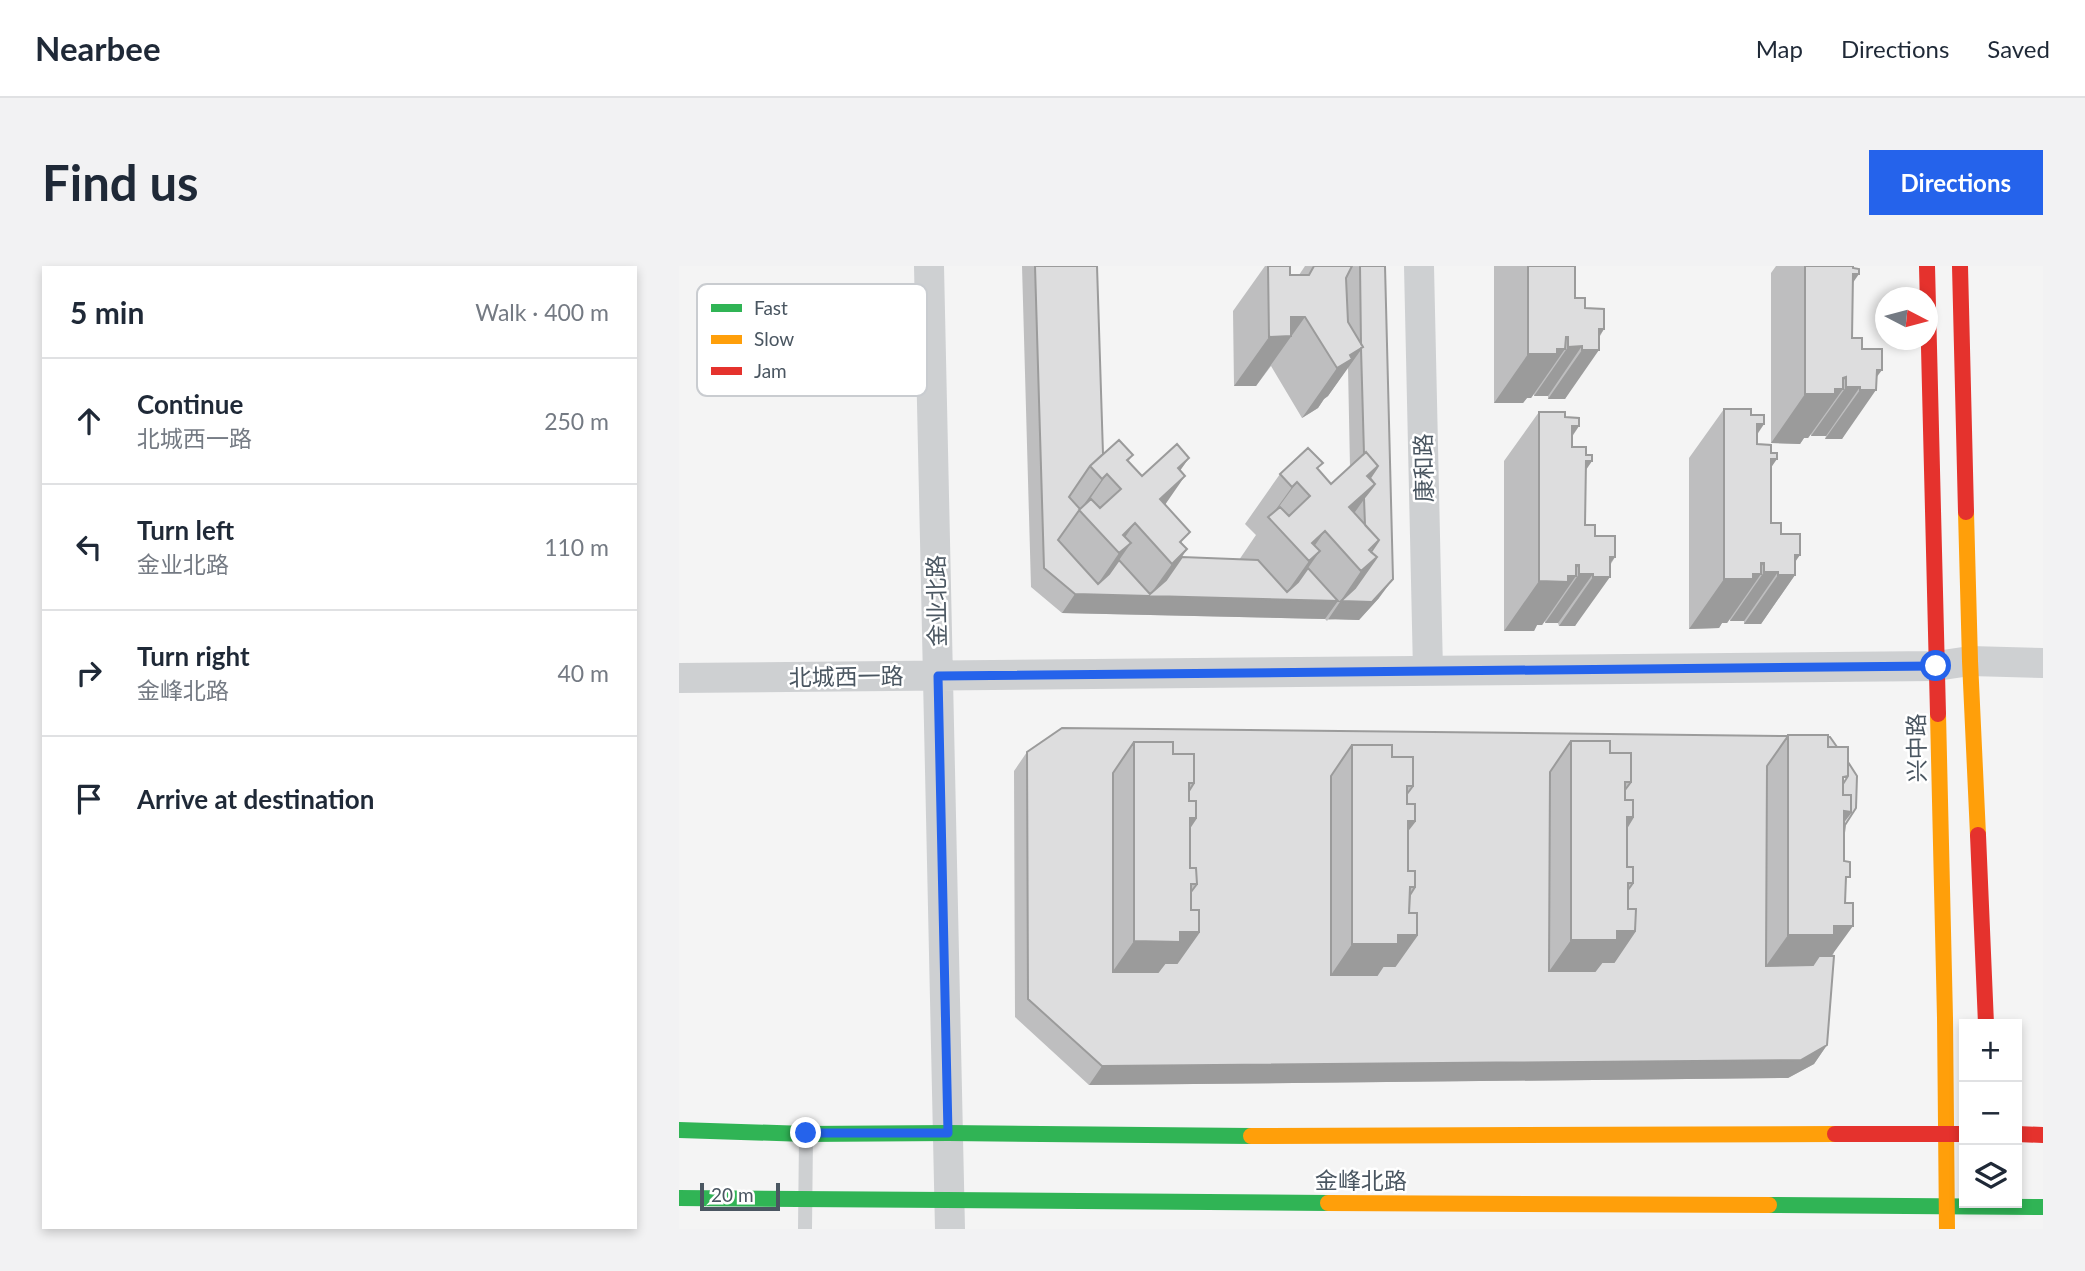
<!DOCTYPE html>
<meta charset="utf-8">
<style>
:root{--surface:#fff;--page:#f2f2f3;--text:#1f2937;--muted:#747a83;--line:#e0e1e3;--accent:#2563eb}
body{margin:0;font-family:Lato,"Noto Sans SC",sans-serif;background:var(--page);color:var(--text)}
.controls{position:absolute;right:21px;bottom:21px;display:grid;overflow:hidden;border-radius:0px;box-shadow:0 4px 10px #0003}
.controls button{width:63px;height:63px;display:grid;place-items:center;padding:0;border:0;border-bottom:2px solid var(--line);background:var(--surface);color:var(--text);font:35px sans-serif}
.compass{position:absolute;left:1196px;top:21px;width:63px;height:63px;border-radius:50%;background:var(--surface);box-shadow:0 4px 10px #0003;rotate:96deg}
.scale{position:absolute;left:21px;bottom:18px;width:80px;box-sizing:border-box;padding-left:7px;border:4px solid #4a5661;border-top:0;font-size:19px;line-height:24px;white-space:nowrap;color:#4a5661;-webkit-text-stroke:5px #fff;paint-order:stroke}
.stop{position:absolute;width:21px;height:21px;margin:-16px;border:5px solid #2563eb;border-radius:50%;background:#fff}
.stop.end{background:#2563eb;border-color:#fff;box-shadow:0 2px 7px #0008}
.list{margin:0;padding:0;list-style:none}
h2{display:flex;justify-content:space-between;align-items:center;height:91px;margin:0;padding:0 28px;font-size:30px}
h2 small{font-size:23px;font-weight:400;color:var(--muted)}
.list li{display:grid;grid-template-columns:46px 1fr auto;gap:21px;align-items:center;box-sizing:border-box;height:126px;padding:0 28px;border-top:2px solid var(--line)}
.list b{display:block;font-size:26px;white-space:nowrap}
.list p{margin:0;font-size:23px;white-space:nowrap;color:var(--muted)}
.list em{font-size:23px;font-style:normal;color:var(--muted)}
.icon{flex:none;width:38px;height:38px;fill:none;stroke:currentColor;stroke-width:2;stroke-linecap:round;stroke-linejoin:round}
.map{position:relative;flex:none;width:1364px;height:963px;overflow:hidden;border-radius:0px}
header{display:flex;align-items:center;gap:42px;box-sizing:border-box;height:98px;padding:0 35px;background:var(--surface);border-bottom:2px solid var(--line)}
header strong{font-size:33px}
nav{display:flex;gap:38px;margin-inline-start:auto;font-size:24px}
.intro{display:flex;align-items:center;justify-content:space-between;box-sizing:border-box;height:168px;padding:0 42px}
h1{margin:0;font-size:49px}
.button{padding:18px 32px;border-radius:0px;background:var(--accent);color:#fff;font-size:24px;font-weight:700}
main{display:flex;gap:42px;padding:0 42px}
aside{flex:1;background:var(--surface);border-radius:0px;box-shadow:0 4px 10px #0003}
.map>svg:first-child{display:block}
</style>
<header>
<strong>Nearbee</strong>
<nav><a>Map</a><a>Directions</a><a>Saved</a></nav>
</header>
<div class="intro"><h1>Find us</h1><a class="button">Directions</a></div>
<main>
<aside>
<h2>5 min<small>Walk · 400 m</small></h2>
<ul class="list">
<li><svg class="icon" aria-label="ahead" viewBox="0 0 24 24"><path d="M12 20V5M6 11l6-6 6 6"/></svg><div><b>Continue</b><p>北城西一路</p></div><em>250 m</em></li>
<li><svg class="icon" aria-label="left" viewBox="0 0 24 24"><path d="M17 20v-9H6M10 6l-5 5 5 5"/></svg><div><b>Turn left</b><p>金业北路</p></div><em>110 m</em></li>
<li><svg class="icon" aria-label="right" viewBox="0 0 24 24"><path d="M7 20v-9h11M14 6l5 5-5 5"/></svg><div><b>Turn right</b><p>金峰北路</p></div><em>40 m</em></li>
<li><svg class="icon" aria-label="arrive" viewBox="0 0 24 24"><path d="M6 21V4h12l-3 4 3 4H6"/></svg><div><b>Arrive at destination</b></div></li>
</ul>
</aside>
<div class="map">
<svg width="1364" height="963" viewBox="0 0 1364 963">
<rect width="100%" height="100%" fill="#f4f4f4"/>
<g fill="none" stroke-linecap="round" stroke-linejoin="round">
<path stroke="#ced0d2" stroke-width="14" d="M126,963l1,-93"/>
<path stroke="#ced0d2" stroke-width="30" d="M250,0l21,963
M740,0l9,405
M0,412l1257,-12 34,-5 73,2"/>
<path stroke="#30b455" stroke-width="16" d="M0,864l127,4 142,-1 303,3
M0,932l649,5
M1090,939l274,2"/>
<path stroke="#ff9f0a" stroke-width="16" d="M1287,246l4,149 8,174
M1259,448l7,304 2,211
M572,870l584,-2
M649,937l441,2"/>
<path stroke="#e5322d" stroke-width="16" d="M1248,0l11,448
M1281,0l6,246
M1299,569l8,189
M1156,868h129
M1338,868l26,1"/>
</g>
<path fill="#bebebf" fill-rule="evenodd" d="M343,0h75l6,188 30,1 -5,7 14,14 47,-18 -9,12 -15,35 17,38 5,6 -5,8 57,3 17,-25 -11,-11 35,-50 38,-4 13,14 19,-17 -2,-100 -20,29 -4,3 -6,9 -16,10 -31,-52 -15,20h-22l-1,-75 32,-45h25v9h9l6,-9h80l-6,332 -20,22 -31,-1 -1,2 -2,-2 -263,-6 -31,-26zM668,10v37l-1,-35z
M815,0h81v32l29,31 -39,70h-17v-3h-14v-2l-3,4h-4l-4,5h-29z
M1097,0h77l-1,72 10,11 15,28 -35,62h-17l1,-3h-15v-2l-3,4h-4l-4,6 -29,-1v-170z
M1045,143l27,6 13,9 -7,11v9l14,24v55l10,11 14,28v13l-34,49h-17v-3h-14v-2l-3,4h-5l-3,5 -30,1v-171z
M860,146l26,5 14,9 -7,11v10l14,8 6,6 -6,9 -1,55 30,32 -40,69h-16l-1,-3h-13v-2l-3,4h-5l-3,6h-30v-170z
M383,462l726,8 57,89 -1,36 2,23 -13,72 -6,89 -13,19 -26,14 -699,7 -74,-68 -1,-246 13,-19z"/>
<path fill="#9b9b9b" d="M1174,8h6l-34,49z
M612,51h14l-49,69h-22l35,-49z
M920,63h5l-14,21h9l-34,49h-17l34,-49z
M887,71h2l-8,12h5l-34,49h-4l-4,5h-29l34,-49z
M903,80l-34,50h-14l34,-49z
M684,81l-35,49 -4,3 -6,9 -16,10 35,-50 13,-13z
M1198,104h5l-15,20h9l-34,49h-17l35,-49z
M1167,111l-8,12h5l-35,49h-4l-4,6 -29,-1 34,-49 38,-16z
M1167,121h14l-34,49h-15z
M1078,158h7l-34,49z
M893,160h7l-34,49z
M510,192l-29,41 25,-23 -34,49 -11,3 38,-60z
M1092,193h6l-34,49z
M907,195h6l-34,49z
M699,200l-3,18 -35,49 -11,3 38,-60z
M428,208l-26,38 -1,-2 22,-31z
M618,216l-27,37h-1l23,-32z
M456,257l-19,27 7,-15z
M646,265l-19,27 6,-15z
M452,277l-35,50 53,3 23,-32 15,-15 -32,47 127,3 27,-38 11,-10 -34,48 52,2 -13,18 -263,-6 13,-19h16l28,-41z
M1116,289h5l-14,20h9l-34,49h-17l34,-49z
M698,291l16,22 -14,19 -20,22 -31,-1 -1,2 34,-50z
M931,291h5l-15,20h10l-35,49h-16l34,-49z
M1082,297h3l-8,11h5l-34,49h-5l-3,5 -30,1 35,-50z
M897,299h3l-8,11h5l-34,49h-5l-3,6h-30l35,-50z
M1085,306h14l-34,49h-14z
M900,308h14l-35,49h-13z
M1165,545l7,1 -29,40z
M948,551h6l-28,41z
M511,552h6l-27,40z
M729,555h7l-28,40z
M1155,660h19l-21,29h2l-13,19 -68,10 35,-49z
M938,665h18l-34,50 -65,9 35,-50z
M501,666h19l-35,50 -65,9 35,-50z
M719,669h19l-35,50 -64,9 34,-50z
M1148,779l-13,19 -26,14 -699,7 13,-19z"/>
<path fill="#ddddde" stroke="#9b9b9b" stroke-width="2" fill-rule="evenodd" d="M356,0h62l6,188 -13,12 -21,31 11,12 -22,31 40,44 11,-10 10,-14 31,34 16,-14 16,-23 76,3 29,32 11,-10 10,-14 30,33 -263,-7 -31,-26z
M589,0h22v9h19l5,-9h38l-6,12 2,44 15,25 -13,8 2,4 -15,9 -32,-51h-14v19l-22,1z
M681,0h25l8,313 -21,23 -31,-1 14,-13 22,-31 -6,-5 8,-12 -14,-15 -1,-27 11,-14 -5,-6 8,-12 -12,-14 -2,2 -3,-106 2,-1 -2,-3z
M849,0h47v32h10v10l19,1v20h-5v21h-17v-4l-14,1v-10h-2l-1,12h-8v5h-29z
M1126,0h48v2l6,1v5h-6l-1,64h10v11h20v21h-5l-1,20h-16v-3h-14v-10l-3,1v11h-8v5h-30z
M1045,143h27v6h13v9h-7v20l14,1v8h6v6h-6v64h10v11h19v21h-5v20h-17v-3h-14v-9h-3v11h-8v5h-29z
M860,146h26v5l14,1v8h-7v21h14v8h6v6h-6l-1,64h10v11h20v21h-5v20h-17v-3h-14v-9h-3v11h-8v6l-29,-1z
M440,174l14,15 -6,5 15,16 35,-32 12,14 -11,10 7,8 -25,23 30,33 -10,10 7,7 -15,15 -37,-41 -12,12 8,8 -12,10 -40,-43 12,-11 9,9 21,-19 -14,-15 -5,5 -12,-13z
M629,182l15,15 -6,5 14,16 35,-32 12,14 -11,10 8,8 -26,23 30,33 -10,10 8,7 -16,14 -36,-40 -13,12 8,8 -11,10 -41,-44 12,-10 9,9 21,-20 -13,-14 -5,5 -12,-13z
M383,462l726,8 -21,30 -1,200 47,-1 6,-9h15l-7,89 -26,15 -699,6 -74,-67 -1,-247zM892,475h39v12h21v29l-6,8v10h8v17l-6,10v40h6v16l-5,7v19h8l-1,22 -21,31h-12l-7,9h-46l1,-199zM455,476h39v12h21v29l-5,8v10h7v17l-6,9v41h6l1,16 -6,8v18h8v22l-22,31h-12l-7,9h-45v-199zM673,479h40v12h21v29l-6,8v10h8v17l-7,9v41h7v16l-5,8 -1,18h8v22l-22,31h-12l-6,9h-46v-199z
M1109,469h40v12h20v29l-5,1v18h8v17l-7,-1v50l6,1v15h-4l-1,26h8v23h-19v9h-46z
M1149,471h2l7,10h-9z
M892,475h39v12h21v29h-6v18h8v17h-6v50h6v16h-5v26h8l-1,22h-18v9h-46z
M455,476h39v12h21v29h-5v18h7v17h-6v50h6l1,16h-6v26h8v22h-19v10l-46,-1z
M673,479h40v12h21v29h-6v18h8v17h-7v50h7v16h-5l-1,26h8v22h-19v9h-46z
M1169,496l9,14 -1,32 -11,17 -1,8v-12l7,-9v-17h-8v-11l5,-8z"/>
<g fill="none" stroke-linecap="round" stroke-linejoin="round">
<path stroke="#2563eb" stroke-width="9" d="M127,867h142l-10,-457 998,-10"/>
</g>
<g text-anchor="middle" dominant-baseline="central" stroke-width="5" stroke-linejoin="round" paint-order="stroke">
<g font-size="23" fill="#4a5661" stroke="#fff">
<text transform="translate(744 202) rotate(-91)">康和路</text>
<text transform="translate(257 335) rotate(-91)">金业北路</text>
<text transform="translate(167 410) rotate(-1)">北城西一路</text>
<text transform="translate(1237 482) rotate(-91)">兴中路</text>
<text x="682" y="914">金峰北路</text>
</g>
</g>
<rect x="18" y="18" width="230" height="112" rx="10" fill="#fff" stroke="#c9ccd0" stroke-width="2"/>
<rect x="32" y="38" width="31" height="8" fill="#30b455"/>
<rect x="32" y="69" width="31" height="9" fill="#ff9f0a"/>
<rect x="32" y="101" width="31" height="8" fill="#e5322d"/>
<g font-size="19" fill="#4a5661">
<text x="75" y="49">Fast</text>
<text x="75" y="80">Slow</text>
<text x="75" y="112">Jam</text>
</g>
</svg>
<div class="controls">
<button>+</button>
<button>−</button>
<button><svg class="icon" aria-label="layers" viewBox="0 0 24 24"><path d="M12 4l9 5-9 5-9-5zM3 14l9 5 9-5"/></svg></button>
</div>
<svg class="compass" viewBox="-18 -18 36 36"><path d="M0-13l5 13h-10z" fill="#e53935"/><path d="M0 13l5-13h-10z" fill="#747a83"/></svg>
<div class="scale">20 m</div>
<div class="stop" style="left:1257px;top:400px"></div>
<div class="stop end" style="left:127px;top:867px"></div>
</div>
</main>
